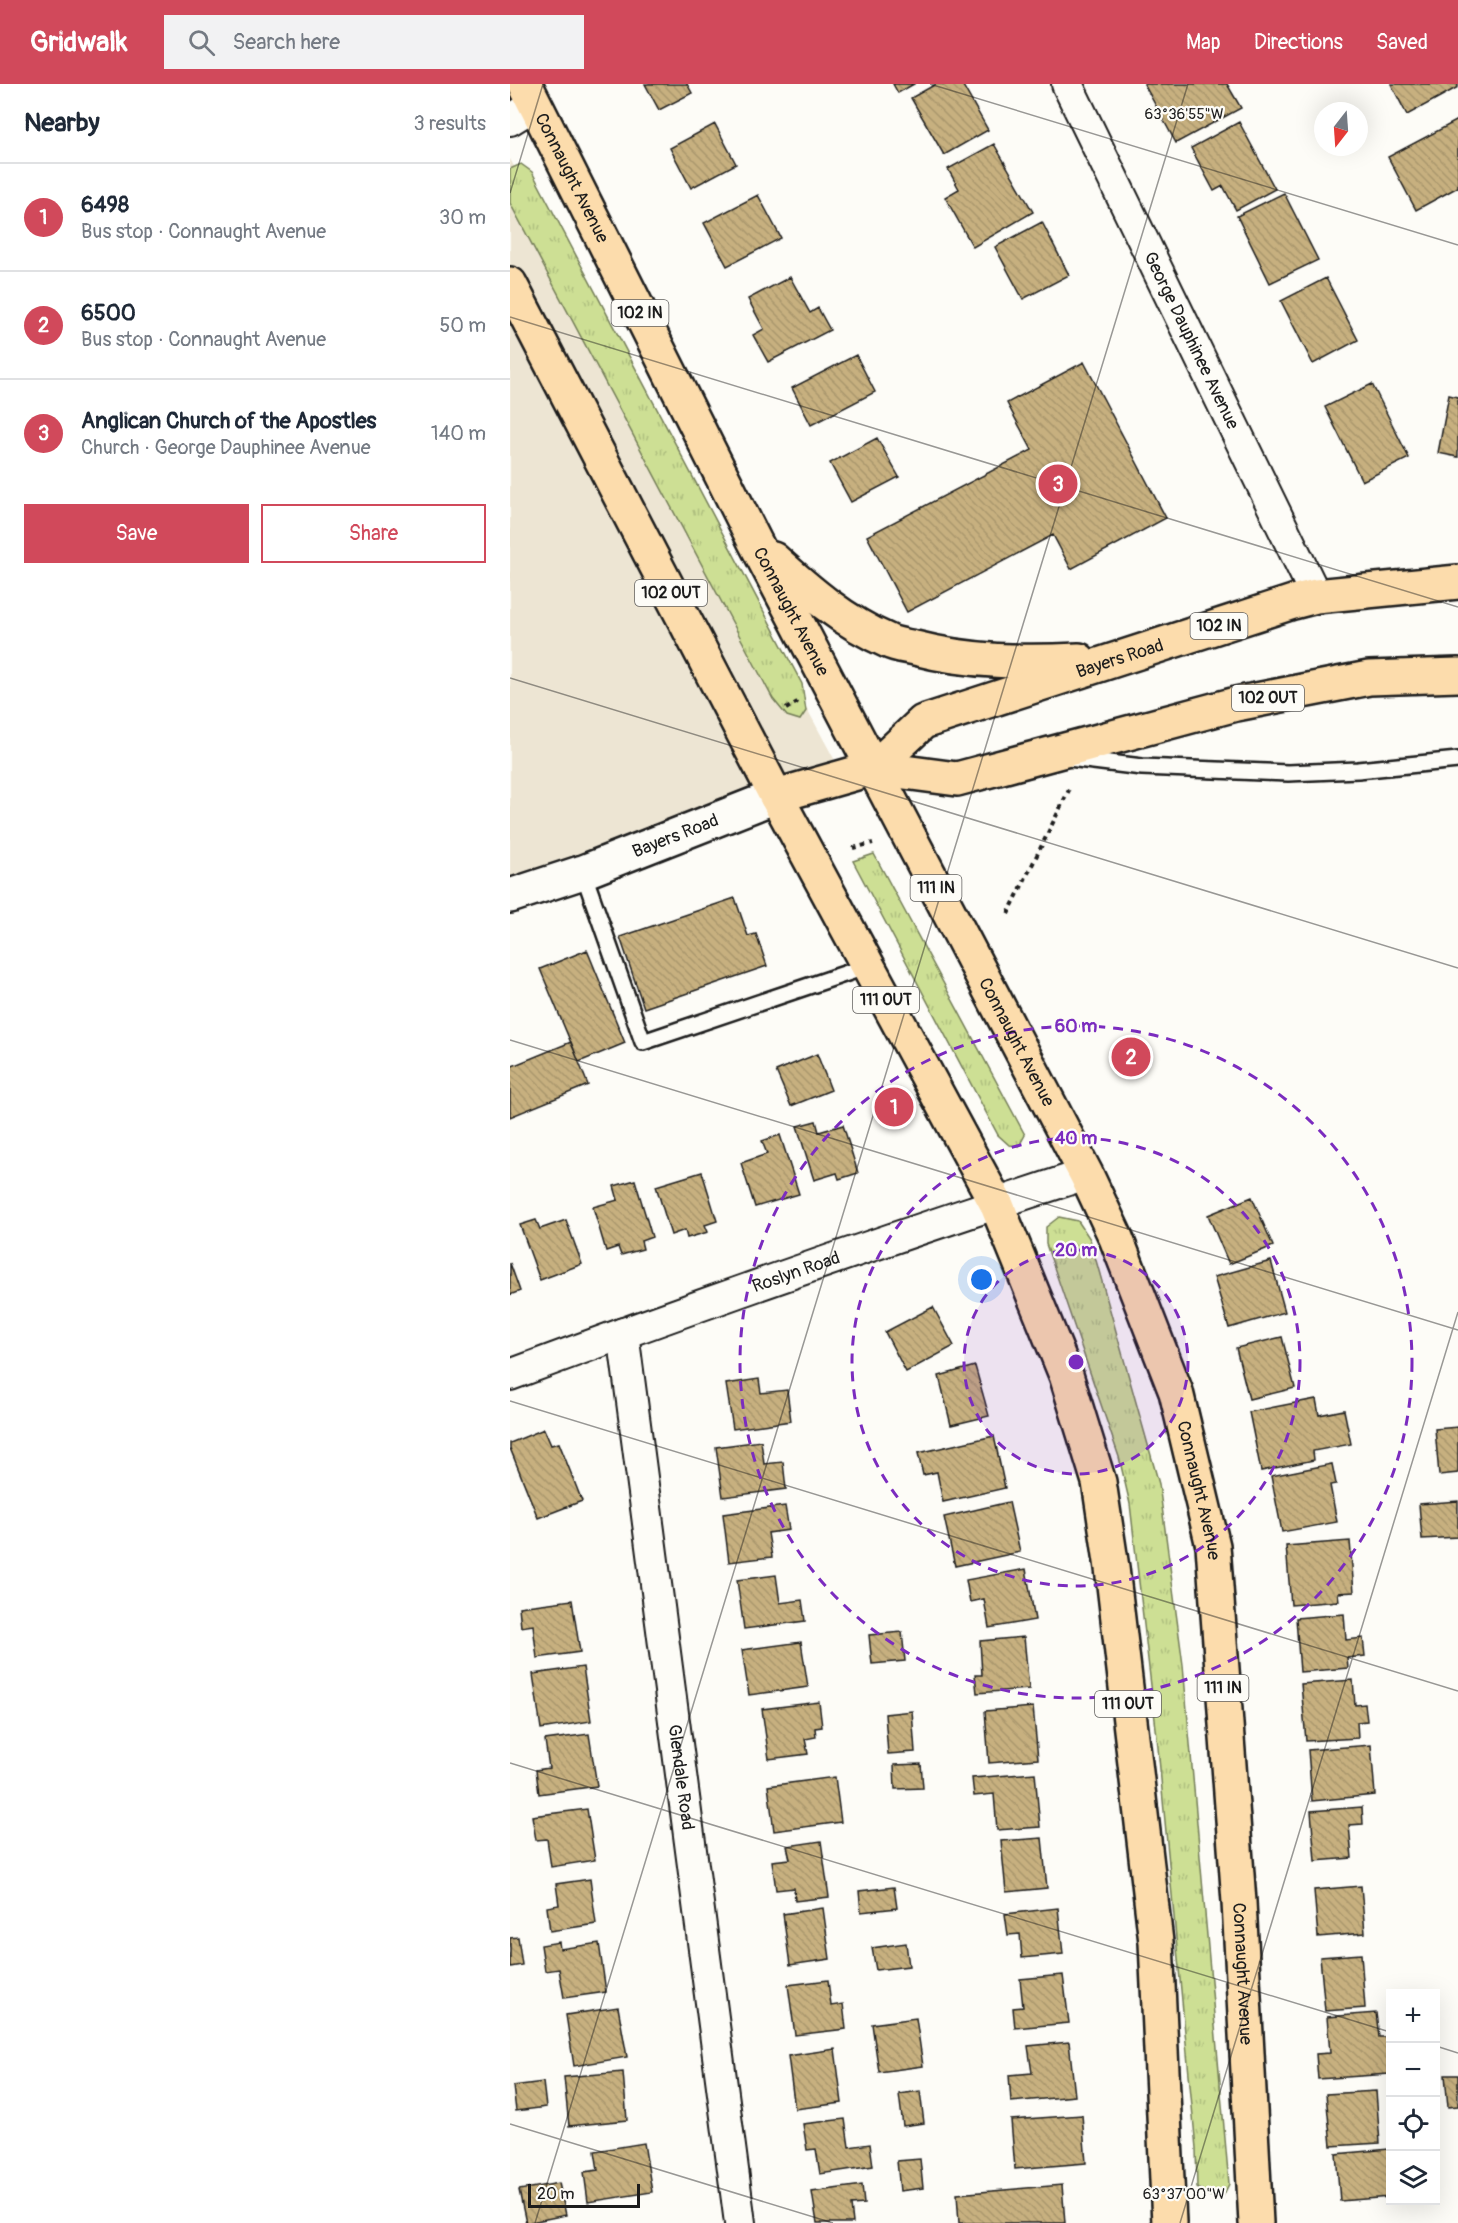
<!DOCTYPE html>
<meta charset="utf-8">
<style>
:root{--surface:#fff;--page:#f2f2f3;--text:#1f2937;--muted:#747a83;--line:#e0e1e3;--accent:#d1495b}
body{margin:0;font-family:Pangolin,sans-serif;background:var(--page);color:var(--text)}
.controls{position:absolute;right:18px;bottom:18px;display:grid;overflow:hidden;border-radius:0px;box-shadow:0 6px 24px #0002}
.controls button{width:54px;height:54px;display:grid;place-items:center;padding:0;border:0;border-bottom:2px solid var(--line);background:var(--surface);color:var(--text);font:30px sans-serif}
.compass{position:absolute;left:804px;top:18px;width:54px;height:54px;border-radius:50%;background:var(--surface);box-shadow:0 6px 24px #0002;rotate:197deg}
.scale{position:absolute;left:18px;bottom:15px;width:112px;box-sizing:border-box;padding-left:6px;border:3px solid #1c1c1c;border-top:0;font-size:16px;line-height:21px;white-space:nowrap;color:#1c1c1c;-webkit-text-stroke:4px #fdfcf7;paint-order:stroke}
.you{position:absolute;left:472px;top:1196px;width:21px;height:21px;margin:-15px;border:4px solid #fff;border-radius:50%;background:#1a73e8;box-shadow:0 0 0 9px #1a73e833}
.badge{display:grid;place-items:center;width:39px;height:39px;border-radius:50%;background:var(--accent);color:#fff;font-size:20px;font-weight:700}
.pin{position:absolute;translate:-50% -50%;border:3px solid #fff;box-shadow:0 2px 6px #0006}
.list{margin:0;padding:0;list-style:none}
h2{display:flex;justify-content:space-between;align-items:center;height:78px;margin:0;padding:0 24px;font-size:26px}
h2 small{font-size:20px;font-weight:400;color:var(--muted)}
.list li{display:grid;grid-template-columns:39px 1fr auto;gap:18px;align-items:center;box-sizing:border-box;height:108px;padding:0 24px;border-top:2px solid var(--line)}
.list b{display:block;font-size:22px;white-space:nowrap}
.list p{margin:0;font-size:20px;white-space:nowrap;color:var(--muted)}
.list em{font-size:20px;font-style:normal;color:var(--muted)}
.actions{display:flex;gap:12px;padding:18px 24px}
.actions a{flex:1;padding:14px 0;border:2px solid var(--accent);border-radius:0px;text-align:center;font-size:21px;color:var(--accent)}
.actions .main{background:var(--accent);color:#fff}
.icon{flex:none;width:33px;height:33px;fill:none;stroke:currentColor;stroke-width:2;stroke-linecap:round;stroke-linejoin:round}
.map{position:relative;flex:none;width:948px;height:2139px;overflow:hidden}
header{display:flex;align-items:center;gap:36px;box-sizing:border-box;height:84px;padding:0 30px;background:var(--accent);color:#fff}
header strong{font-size:28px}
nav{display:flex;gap:33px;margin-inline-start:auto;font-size:21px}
.search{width:420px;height:54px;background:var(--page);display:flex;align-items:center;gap:15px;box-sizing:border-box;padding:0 21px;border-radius:0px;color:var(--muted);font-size:22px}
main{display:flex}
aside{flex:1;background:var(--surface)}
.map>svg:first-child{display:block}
</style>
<header>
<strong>Gridwalk</strong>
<div class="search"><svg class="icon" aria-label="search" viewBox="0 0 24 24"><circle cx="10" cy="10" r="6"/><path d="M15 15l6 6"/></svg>Search here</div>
<nav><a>Map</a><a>Directions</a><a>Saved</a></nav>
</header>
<main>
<aside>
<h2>Nearby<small>3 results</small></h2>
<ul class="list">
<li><span class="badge">1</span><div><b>6498</b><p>Bus stop · Connaught Avenue</p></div><em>30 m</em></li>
<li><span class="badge">2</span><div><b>6500</b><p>Bus stop · Connaught Avenue</p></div><em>50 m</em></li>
<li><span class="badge">3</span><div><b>Anglican Church of the Apostles</b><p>Church · George Dauphinee Avenue</p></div><em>140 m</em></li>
</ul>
<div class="actions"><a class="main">Save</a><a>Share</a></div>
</aside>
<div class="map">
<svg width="948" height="2139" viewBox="0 0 948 2139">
<defs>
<pattern id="grass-tufts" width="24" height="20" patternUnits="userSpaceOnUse" patternTransform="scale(1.5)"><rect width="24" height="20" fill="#cddf94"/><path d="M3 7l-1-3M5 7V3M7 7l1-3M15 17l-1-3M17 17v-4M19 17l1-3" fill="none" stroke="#afbf7f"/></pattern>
<pattern id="building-back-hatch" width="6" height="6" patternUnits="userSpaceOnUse" patternTransform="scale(1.5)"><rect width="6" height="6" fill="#c7b07f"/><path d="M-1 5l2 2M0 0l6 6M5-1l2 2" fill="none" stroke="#aa976d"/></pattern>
</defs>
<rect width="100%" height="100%" fill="#fdfcf7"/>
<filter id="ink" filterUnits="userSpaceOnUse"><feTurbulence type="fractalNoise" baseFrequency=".0167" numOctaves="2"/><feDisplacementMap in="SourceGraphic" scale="12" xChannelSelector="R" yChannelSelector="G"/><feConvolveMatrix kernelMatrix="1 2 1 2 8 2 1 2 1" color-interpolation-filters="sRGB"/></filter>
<g filter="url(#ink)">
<path fill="#ede5d3" d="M0,75l342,633 -342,100z"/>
<path fill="url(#grass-tufts)" stroke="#747e58" stroke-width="1.5" d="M11,80l11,8 270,512 4,27 -6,9 -13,-4 -14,-17 -263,-496v-34z
M364,770l151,281 -6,11 -10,-1 -11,-10 -145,-274z
M549,1133l19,4 12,18 69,245 24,181 46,519 -6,12h-13l-13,-8 -1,-40 -39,-411 -27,-233 -11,-47 -73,-213v-17z"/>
<path fill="url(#building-back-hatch)" stroke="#1c1c1c" stroke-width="1.5" d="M135,0h42l5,9 -33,17z
M383,0h21l-16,9z
M426,0h26l26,46 -44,25 -33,-57z
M634,0h83l14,24 -65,35z
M881,0h67v3l-51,28z
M948,36v67l-42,23 -28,-53z
M729,38l36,67 -39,21 -13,-24 -9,5 -23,-43z
M205,40l21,40 -45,24 -21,-40z
M484,60l39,68 -60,35 -28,-50 14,-8 -11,-20z
M774,109l34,67 -48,23 -33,-67z
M248,111l23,43 -54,28 -23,-43z
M532,138l27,53 -46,24 -28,-52z
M280,193l20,36 8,-5 12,22 -62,32 -15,-27 11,-6 -16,-30z
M816,194l32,62 -45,24 -32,-63z
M346,271l19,37 -64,33 -19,-37z
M574,278l82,156 -95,51 -18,-34 -146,77 -40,-76 165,-86 -25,-47z
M862,300l37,74 -47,23 -37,-74z
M939,311l9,2v60l-20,-4z
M367,354l22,39 -48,25 -21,-39z
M225,814l13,38 8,-2 11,32 -123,42 -24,-71z
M77,866l38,93 -46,19 -39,-93z
M61,958l17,43 -78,32v-50z
M307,970l14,36 -40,16 -15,-35z
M306,1037l3,11 24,-7 15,48 -19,6 -2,-6 -23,7 -17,-54z
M270,1051l19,59 -44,13 -14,-44 26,-9 -5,-13z
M192,1088l15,49 -12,4 3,7 -21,6 -2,-8 -14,5 -15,-49z
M125,1096l17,57 -11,4 2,8 -22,6 -3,-8 -12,4 -13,-44 25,-7 -4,-14z
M742,1113l21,49 -44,18 -21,-49z
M26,1136l4,9 26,-9 16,44 -42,16 -20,-55z
M761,1177l14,51 -56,16 -15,-51z
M0,1179l10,28 -10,4z
M423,1223l21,39 -48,26 -21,-40z
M772,1253l13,51 -46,11 -13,-51z
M465,1282l14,50 -38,9 -12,-49z
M249,1295l2,14 26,-3 4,31 -58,8 -7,-45z
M806,1315l3,16 25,-5 7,34 -38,7 1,9 -53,11 -12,-59z
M948,1343v46l-19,2 -4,-46z
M34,1345l7,16 8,-2 23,58 -44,17 -28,-70v-5z
M484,1352l11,52 -62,14 -6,-30 -14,3 -5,-22z
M251,1357l3,23 19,-2 3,27 -63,8 -7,-50z
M822,1380l4,20 -6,1 7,37 -55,10 -11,-56z
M948,1417v36l-36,2 -3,-35z
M499,1418l11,50 -65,14 -11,-49z
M275,1422l4,24 -21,3 4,24 -43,5 -6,-48z
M840,1457l4,51 -16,1 1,8 -48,4 -5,-59z
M516,1485l9,51 -46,8 -5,-29 -14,3 -4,-22z
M266,1491l4,28 22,-3 3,21 -61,8 -7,-49z
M62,1516l8,52 -43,6 -4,-33 -12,2 -2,-20z
M834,1530l2,26 17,-2 2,18 -18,2 1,10 -48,4 -4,-54z
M392,1548l3,29 -33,3 -3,-29z
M514,1553l5,52 -52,4 -2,-18h7l-2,-34z
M291,1558l7,45 -59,8 -7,-45z
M73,1583l8,54 -50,8 -8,-55z
M843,1596l2,25 10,-1 2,17 -10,1 1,16 -52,3 -5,-57z
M309,1618l3,25 -7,1 1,9 -11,2 3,15 -39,5 -7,-50z
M523,1623l5,52 -49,4 -4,-52z
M402,1627l3,41 -27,2 -3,-40z
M79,1650l8,52 -58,8 -3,-24 13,-2 -4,-28z
M861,1661l4,50 -63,6 -4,-51z
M411,1680l2,24 -28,1 -1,-24z
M525,1689l5,54 -43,3 -3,-36 -20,2 -2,-18z
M325,1693l6,45 -67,9 -6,-45z
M852,1723l1,17 -14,1 3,33 -37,3 -4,-50z
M77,1725l8,51 -44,7 -4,-28 -11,1 -4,-24z
M532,1754l5,50 -41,4 -5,-51z
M311,1757l8,56 -34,4 -1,-13 -18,2 -4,-29 18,-2 -3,-13z
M80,1795l6,45 -46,7 -3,-24 12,-2 -3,-21z
M851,1802l4,47 -47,4 -4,-47z
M384,1803l3,21 -36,4 -2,-21z
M313,1824l7,51 -40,6 -7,-51z
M548,1824l5,46 -41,4 -2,-24 -12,1 -3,-21z
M8,1853l4,28 -12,2v-29z
M49,1858l1,7 39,-6 7,49 -42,6 -5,-29 -14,2 -4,-26z
M396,1859l3,23 -33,4 -4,-22z
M851,1870l4,54 -40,3 -5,-54z
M553,1891l6,48 -54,5 -2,-20 10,-1 -3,-28z
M318,1896l3,26 12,-2 3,25 -51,6 -7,-50z
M108,1923l9,50 -53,9 -8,-51z
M866,1929l3,24h7l3,37 -71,5 -2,-25 14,-1 -3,-36z
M406,1934l7,48 -44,6 -7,-48z
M559,1958l6,54 -64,6 -2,-27 23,-2 -4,-27z
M325,1965l7,54 -47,6 -7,-53z
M113,1988l4,48 -58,6 -5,-49z
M935,1991h13v31l-10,1z
M33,1998l3,25 -30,4 -3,-25z
M410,2007l4,32 -21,3 -4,-32z
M866,2007l4,52 -49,3 -5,-52z
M572,2031l4,48 -71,6 -4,-49z
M335,2035l4,28 21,-3 3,22 -53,8 -4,-25 -9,1 -4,-26z
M134,2059l8,49 -64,10 -4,-30 14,-2 -3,-19z
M879,2065l1,48 -50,4 -4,-47z
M410,2075l3,29 -23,3 -3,-30z
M49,2099l7,32 -40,8 -7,-33z
M352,2101l2,19 -13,1 2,18h-36l-5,-31z
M552,2101l3,38h-106l-2,-29z"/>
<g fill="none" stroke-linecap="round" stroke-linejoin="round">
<defs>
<path id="lane" d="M559,674l73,9 146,6 70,-3 100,-10
M73,788l60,170 225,-76"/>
<g id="street">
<path id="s1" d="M557,0l249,512"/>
<path d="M0,36l26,-16"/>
<path id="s2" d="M113,1249l117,890"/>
<path id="s3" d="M0,1291c190,-71 383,-138 576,-201"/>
</g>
<g id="secondary">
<path id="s4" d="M0,812l73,-24 193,-76"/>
</g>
<g id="primary">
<path id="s5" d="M15,0l230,458 331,632 30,64 60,154 37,154 26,356 17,321"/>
<path d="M0,200l266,512 220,407 70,172 33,107 13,86 44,374 13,281"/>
<path d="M263,475c35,32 71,63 115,82 8,4 18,5 27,7 54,14 109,15 164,12"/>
<path id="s6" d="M364,684l49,-46 370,-120 23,-6 142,-14"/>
<path d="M266,712l98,-28 83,11 279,-75 133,-26 89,-3"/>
</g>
</defs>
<use href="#lane" stroke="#1c1c1c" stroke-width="20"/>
<use href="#street" stroke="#1c1c1c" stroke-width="34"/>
<use href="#secondary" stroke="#1c1c1c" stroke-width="38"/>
<use href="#primary" stroke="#1c1c1c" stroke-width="38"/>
<path stroke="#1c1c1c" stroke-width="4" stroke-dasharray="4.5 4.5" stroke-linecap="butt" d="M276,625l13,-8
M343,764l20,-5
M498,830l61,-124"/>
<use href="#lane" stroke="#fdfcf7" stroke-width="15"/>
<use href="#street" stroke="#fdfcf7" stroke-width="30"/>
<use href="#secondary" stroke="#fdfcf7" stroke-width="33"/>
<use href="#primary" stroke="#fcdcac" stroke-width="33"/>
</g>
</g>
<path fill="none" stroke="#1c1c1c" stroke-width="1.5" stroke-opacity="0.45" d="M420,0l528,161M0,109l33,-109M0,233l948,290M0,594l948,290M0,956l948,290M0,1317l948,290M0,1679l880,269M926,1962l22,7M0,2040l323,99M25,2139l653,-2139M670,2139l278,-911"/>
<circle cx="566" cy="1278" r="112" fill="#7b2cbf" fill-opacity=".12"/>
<g fill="none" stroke="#7b2cbf" stroke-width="3" stroke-dasharray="10 8">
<circle cx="566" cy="1278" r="112"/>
<circle cx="566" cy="1278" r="224"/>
<circle cx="566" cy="1278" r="336"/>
</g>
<g text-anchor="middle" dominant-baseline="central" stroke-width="4.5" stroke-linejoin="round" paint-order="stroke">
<g fill="#fdfcf7" stroke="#605f5e" stroke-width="1.5">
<rect x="101.5" y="216" width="57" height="26" rx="4.5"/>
<rect x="125" y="496" width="72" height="26" rx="4.5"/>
<rect x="680.5" y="529" width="57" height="26" rx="4.5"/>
<rect x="722" y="601" width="72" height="26" rx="4.5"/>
<rect x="400.5" y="791" width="51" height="26" rx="4.5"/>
<rect x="343" y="903" width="66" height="26" rx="4.5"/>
<rect x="687.5" y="1591" width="51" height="26" rx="4.5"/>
<rect x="585" y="1607" width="66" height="26" rx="4.5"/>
</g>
<g font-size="16" font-weight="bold" fill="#1c1c1c">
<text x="130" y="229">102 IN</text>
<text x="161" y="509">102 OUT</text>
<text x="709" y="542">102 IN</text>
<text x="758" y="614">102 OUT</text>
<text x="426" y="804">111 IN</text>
<text x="376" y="916">111 OUT</text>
<text x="713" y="1604">111 IN</text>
<text x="618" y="1620">111 OUT</text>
</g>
<g font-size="18" fill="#1c1c1c" stroke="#fdfcf7">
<text stroke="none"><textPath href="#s5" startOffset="105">Connaught Avenue</textPath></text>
<text stroke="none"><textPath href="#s1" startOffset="285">George Dauphinee Avenue</textPath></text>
<text stroke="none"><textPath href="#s5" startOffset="591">Connaught Avenue</textPath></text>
<text stroke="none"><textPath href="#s6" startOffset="274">Bayers Road</textPath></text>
<text stroke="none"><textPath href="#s4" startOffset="176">Bayers Road</textPath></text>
<text stroke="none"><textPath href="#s5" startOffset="1077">Connaught Avenue</textPath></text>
<text stroke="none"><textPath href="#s3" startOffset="304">Roslyn Road</textPath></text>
<text stroke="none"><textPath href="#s5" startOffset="1563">Connaught Avenue</textPath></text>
<text stroke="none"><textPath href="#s2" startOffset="448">Glendale Road</textPath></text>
<text stroke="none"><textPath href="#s5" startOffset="2049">Connaught Avenue</textPath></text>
</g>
</g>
<g font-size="15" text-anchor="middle" fill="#1c1c1c" stroke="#fdfcf7" stroke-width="4.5" stroke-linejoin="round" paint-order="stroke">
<text x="674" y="35">63°36'55"W</text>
<text x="674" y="2115">63°37'00"W</text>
</g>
<circle cx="566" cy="1278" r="9" fill="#7b2cbf" stroke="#fdfcf7" stroke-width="3"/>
<g font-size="18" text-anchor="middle" font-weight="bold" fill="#7b2cbf" stroke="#fdfcf7" stroke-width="4.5" stroke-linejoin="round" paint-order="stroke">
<text x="566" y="948">60 m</text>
<text x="566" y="1060">40 m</text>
<text x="566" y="1172">20 m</text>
</g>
</svg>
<div class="controls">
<button>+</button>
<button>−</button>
<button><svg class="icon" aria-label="locate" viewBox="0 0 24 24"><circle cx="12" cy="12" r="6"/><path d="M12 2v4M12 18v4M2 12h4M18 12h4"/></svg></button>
<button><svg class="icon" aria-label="layers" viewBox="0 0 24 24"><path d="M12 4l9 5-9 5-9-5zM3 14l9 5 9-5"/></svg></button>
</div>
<svg class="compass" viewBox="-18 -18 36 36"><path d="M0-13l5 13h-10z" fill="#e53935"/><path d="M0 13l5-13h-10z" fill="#747a83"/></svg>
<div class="scale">20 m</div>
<div class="you"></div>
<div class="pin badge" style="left:384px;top:1023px">1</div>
<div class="pin badge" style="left:621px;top:973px">2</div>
<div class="pin badge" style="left:548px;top:400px">3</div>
</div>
</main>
